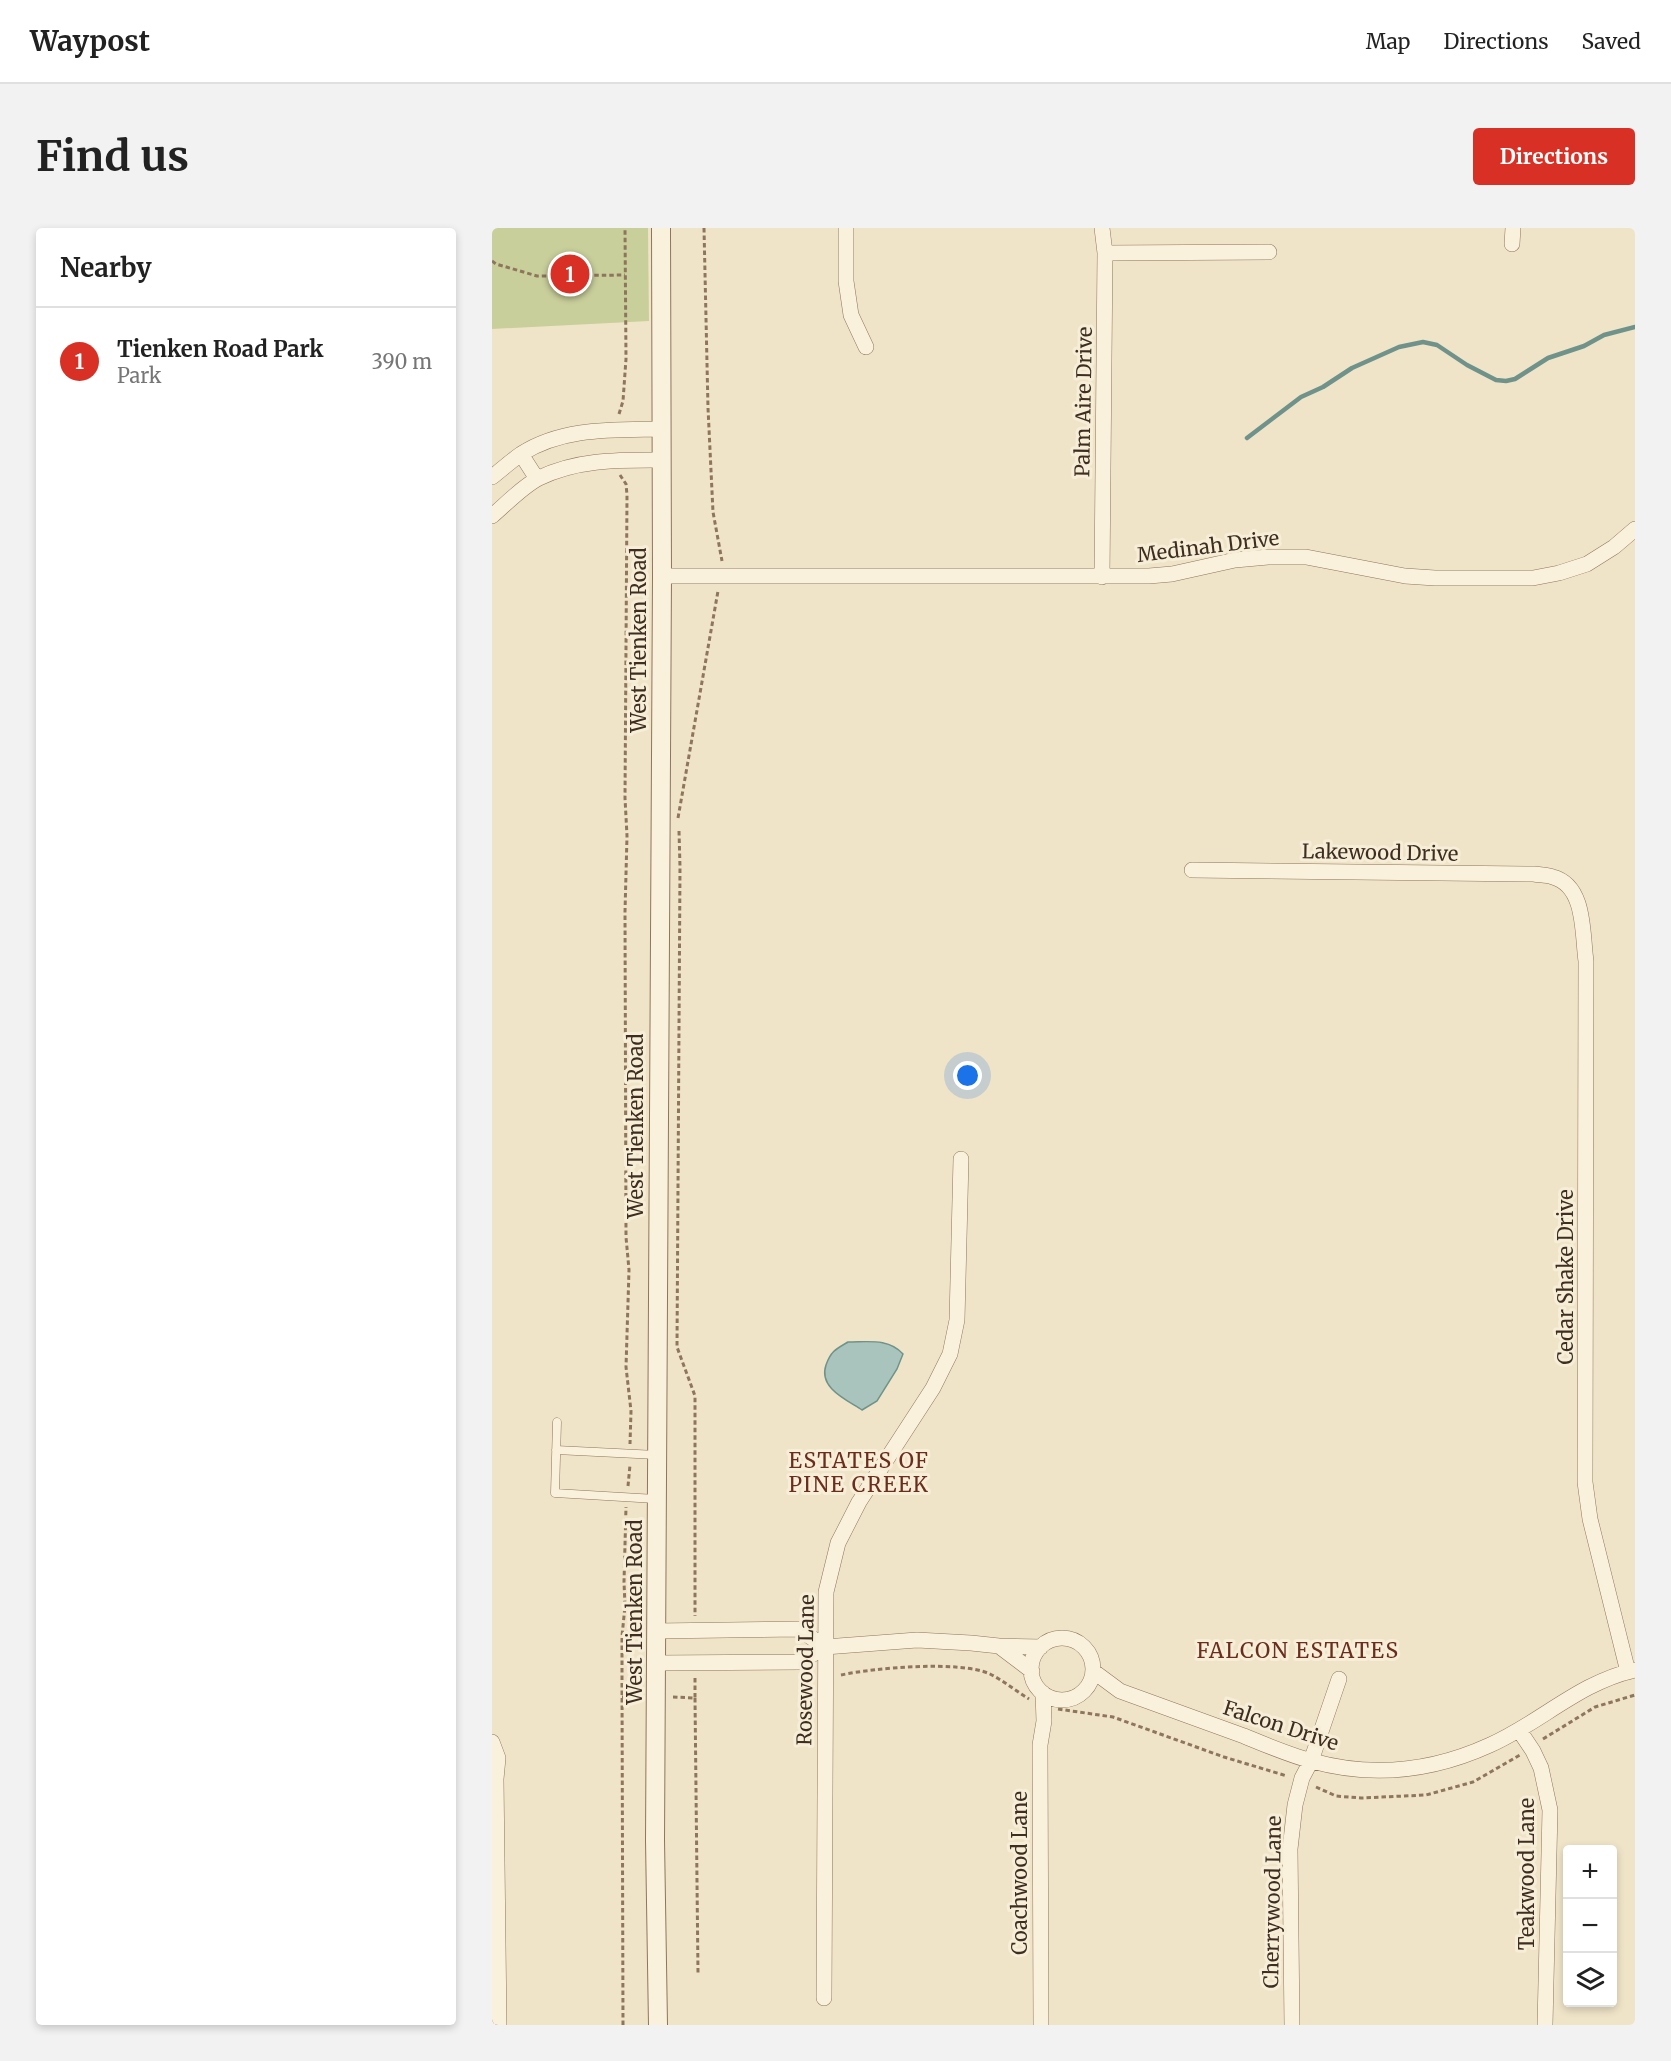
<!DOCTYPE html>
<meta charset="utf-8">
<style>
:root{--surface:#fff;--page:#f2f2f2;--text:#222;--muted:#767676;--line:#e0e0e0;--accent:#d93025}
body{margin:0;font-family:Merriweather,serif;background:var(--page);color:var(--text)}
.controls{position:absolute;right:18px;bottom:18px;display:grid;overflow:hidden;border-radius:6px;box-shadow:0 3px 9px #0003}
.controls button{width:54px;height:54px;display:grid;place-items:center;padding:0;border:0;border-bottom:2px solid var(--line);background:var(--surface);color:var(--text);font:30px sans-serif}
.you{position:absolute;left:476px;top:848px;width:21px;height:21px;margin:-15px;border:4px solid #fff;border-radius:50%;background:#1a73e8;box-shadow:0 0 0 9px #1a73e833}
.badge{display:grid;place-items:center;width:39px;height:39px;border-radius:50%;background:var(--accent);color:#fff;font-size:20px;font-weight:700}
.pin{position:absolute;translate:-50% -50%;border:3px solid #fff;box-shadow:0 2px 6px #0006}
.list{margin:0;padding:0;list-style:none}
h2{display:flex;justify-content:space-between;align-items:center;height:78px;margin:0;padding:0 24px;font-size:26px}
h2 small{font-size:20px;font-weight:400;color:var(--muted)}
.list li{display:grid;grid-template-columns:39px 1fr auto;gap:18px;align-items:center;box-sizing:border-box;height:108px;padding:0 24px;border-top:2px solid var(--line)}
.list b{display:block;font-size:22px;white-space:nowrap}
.list p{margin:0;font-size:20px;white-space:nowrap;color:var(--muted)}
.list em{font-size:20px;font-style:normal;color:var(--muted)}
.icon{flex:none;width:33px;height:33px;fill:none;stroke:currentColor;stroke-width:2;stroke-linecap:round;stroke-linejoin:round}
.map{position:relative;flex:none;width:1143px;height:1797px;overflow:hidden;border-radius:6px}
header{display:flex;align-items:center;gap:36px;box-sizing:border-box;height:84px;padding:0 30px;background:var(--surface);border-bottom:2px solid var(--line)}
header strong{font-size:28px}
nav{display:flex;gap:33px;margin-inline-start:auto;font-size:21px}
.intro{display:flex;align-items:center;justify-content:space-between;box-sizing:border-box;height:144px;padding:0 36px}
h1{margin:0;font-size:42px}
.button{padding:15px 27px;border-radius:6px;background:var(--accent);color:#fff;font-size:21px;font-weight:700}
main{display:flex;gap:36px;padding:0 36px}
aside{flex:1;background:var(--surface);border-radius:6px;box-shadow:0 3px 9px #0003}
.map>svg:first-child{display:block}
</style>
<header>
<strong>Waypost</strong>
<nav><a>Map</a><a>Directions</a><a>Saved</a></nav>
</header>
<div class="intro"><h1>Find us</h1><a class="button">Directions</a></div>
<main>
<aside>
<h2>Nearby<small></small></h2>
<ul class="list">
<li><span class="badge">1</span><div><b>Tienken Road Park</b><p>Park</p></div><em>390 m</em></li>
</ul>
</aside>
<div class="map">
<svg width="1143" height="1797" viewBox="0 0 1143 1797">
<rect width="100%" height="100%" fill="#f0e4c8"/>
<path fill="#c9cf9b" d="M0,0h156l1,93 -157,8z"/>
<path fill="#a9c4bc" stroke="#6f938a" stroke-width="1.5" d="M356,1114c20,0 41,-4 55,12l-6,15 -20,32 -15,9c-15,-10 -44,-22 -36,-45 5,-14 10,-16 22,-23z"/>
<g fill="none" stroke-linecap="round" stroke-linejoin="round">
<path stroke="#6f938a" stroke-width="4.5" d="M755,210l54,-41 22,-10 29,-19 47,-21 24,-5 14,3 30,20 29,15 10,1 9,-2 33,-21 36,-12 20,-11 31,-8"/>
<defs>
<path id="service" d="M65,1194l-2,71 101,6
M64,1222l101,5"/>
<path id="minor" d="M354,0v53l5,34 15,32
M1020,16l1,-16
M613,25l164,-1
M29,226l16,25
M0,249c9,-7 19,-16 29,-23 42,-27 92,-24 140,-25
M0,288c14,-12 31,-30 47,-38 39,-19 80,-18 122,-18
M170,348h487l23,-2 63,-14 33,-3h38l99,19 30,2h98l26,-5 28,-9 27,-17 21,-18
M610,349l3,-324 -3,-25
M700,642l342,4c6,1 14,1 19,3 33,9 29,57 33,84l-1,521 5,37 38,153
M164,1403l143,-2 26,18
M539 1441a31 31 0 1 1 62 0a31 31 0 1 1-62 0Z
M507,1418l33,25
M164,1435l144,-1 25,-15 92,-7 54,3 28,3 42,1
M601,1443l27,20c41,15 82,30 124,45 22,9 45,19 68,25 61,17 121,10 178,-16 50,-22 90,-63 145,-75
M1027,1502l14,21 8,17 9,42 -5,215
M0,1514l6,16 -2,21 3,246
M332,1770l2,-406 12,-49 21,-41 74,-114 17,-34 7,-34 4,-161
M549,1797l-1,-280 4,-24 -1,-28
M800,1797l-2,-176 5,-44 7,-27 9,-17 28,-82"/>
<path id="tertiary" d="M166,1797l-3,-185 7,-1264 -1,-348"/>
</defs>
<use href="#service" stroke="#8d765c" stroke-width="9"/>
<use href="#minor" stroke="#8d765c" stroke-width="16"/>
<use href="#tertiary" stroke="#8d765c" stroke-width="20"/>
<path stroke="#8d765c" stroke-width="3" stroke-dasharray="4.5 3" stroke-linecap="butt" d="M212,0l4,180 5,104 9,49
M0,33l4,3 41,12 88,-1
M127,186l4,-13 3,-42 -1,-131
M128,247l6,9 1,11 -2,303 2,38 -2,76 1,325 3,33 -3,97 5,44 -1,33
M186,590l40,-227
M187,603l1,36 -3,480 18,49v220
M136,1258l2,-21
M349,1447c33,-7 119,-15 149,-1 14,7 26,17 39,25
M130,1469l17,-1
M181,1469l22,1v-22
M203,1470l3,275
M566,1481l55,8 111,40 63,19
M1051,1511l52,-32 40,-12
M824,1559l20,9 25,2 65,-3 47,-13 47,-27
M131,1797l-1,-345v-44l3,-30 -1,-24 2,-75"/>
<use href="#service" stroke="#faf1dc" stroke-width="8"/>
<use href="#minor" stroke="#faf1dc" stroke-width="15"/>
<use href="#tertiary" stroke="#faf1dc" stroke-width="18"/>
</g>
<g text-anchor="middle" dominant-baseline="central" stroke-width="6" stroke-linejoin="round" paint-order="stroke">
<g font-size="20" fill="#3d2e20" stroke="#f7eed8">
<text transform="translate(591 174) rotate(-89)">Palm Aire Drive</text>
<text transform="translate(716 318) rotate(-7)">Medinah Drive</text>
<text transform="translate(146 412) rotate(-90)">West Tienken Road</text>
<text transform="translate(888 624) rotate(1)">Lakewood Drive</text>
<text transform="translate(143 898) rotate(-90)">West Tienken Road</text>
<text transform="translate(1073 1049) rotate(-90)">Cedar Shake Drive</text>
<text transform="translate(142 1384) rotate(-90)">West Tienken Road</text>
<text transform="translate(313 1442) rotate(-89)">Rosewood Lane</text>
<text transform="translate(789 1497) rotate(18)">Falcon Drive</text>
<text transform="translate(527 1645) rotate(-90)">Coachwood Lane</text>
<text transform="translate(1034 1646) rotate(-90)">Teakwood Lane</text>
<text transform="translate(780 1674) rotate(-89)">Cherrywood Lane</text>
</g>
<g font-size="21" letter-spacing="1.5" fill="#6b2e1e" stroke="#f7eed8">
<text x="367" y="1232">ESTATES OF<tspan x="367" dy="24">PINE CREEK</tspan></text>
<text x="806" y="1422">FALCON ESTATES</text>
</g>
</g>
</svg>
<div class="controls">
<button>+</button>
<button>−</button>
<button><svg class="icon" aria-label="layers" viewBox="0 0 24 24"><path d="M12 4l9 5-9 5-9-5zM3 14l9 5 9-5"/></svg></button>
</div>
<div class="you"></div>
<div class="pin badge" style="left:78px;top:46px">1</div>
</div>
</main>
